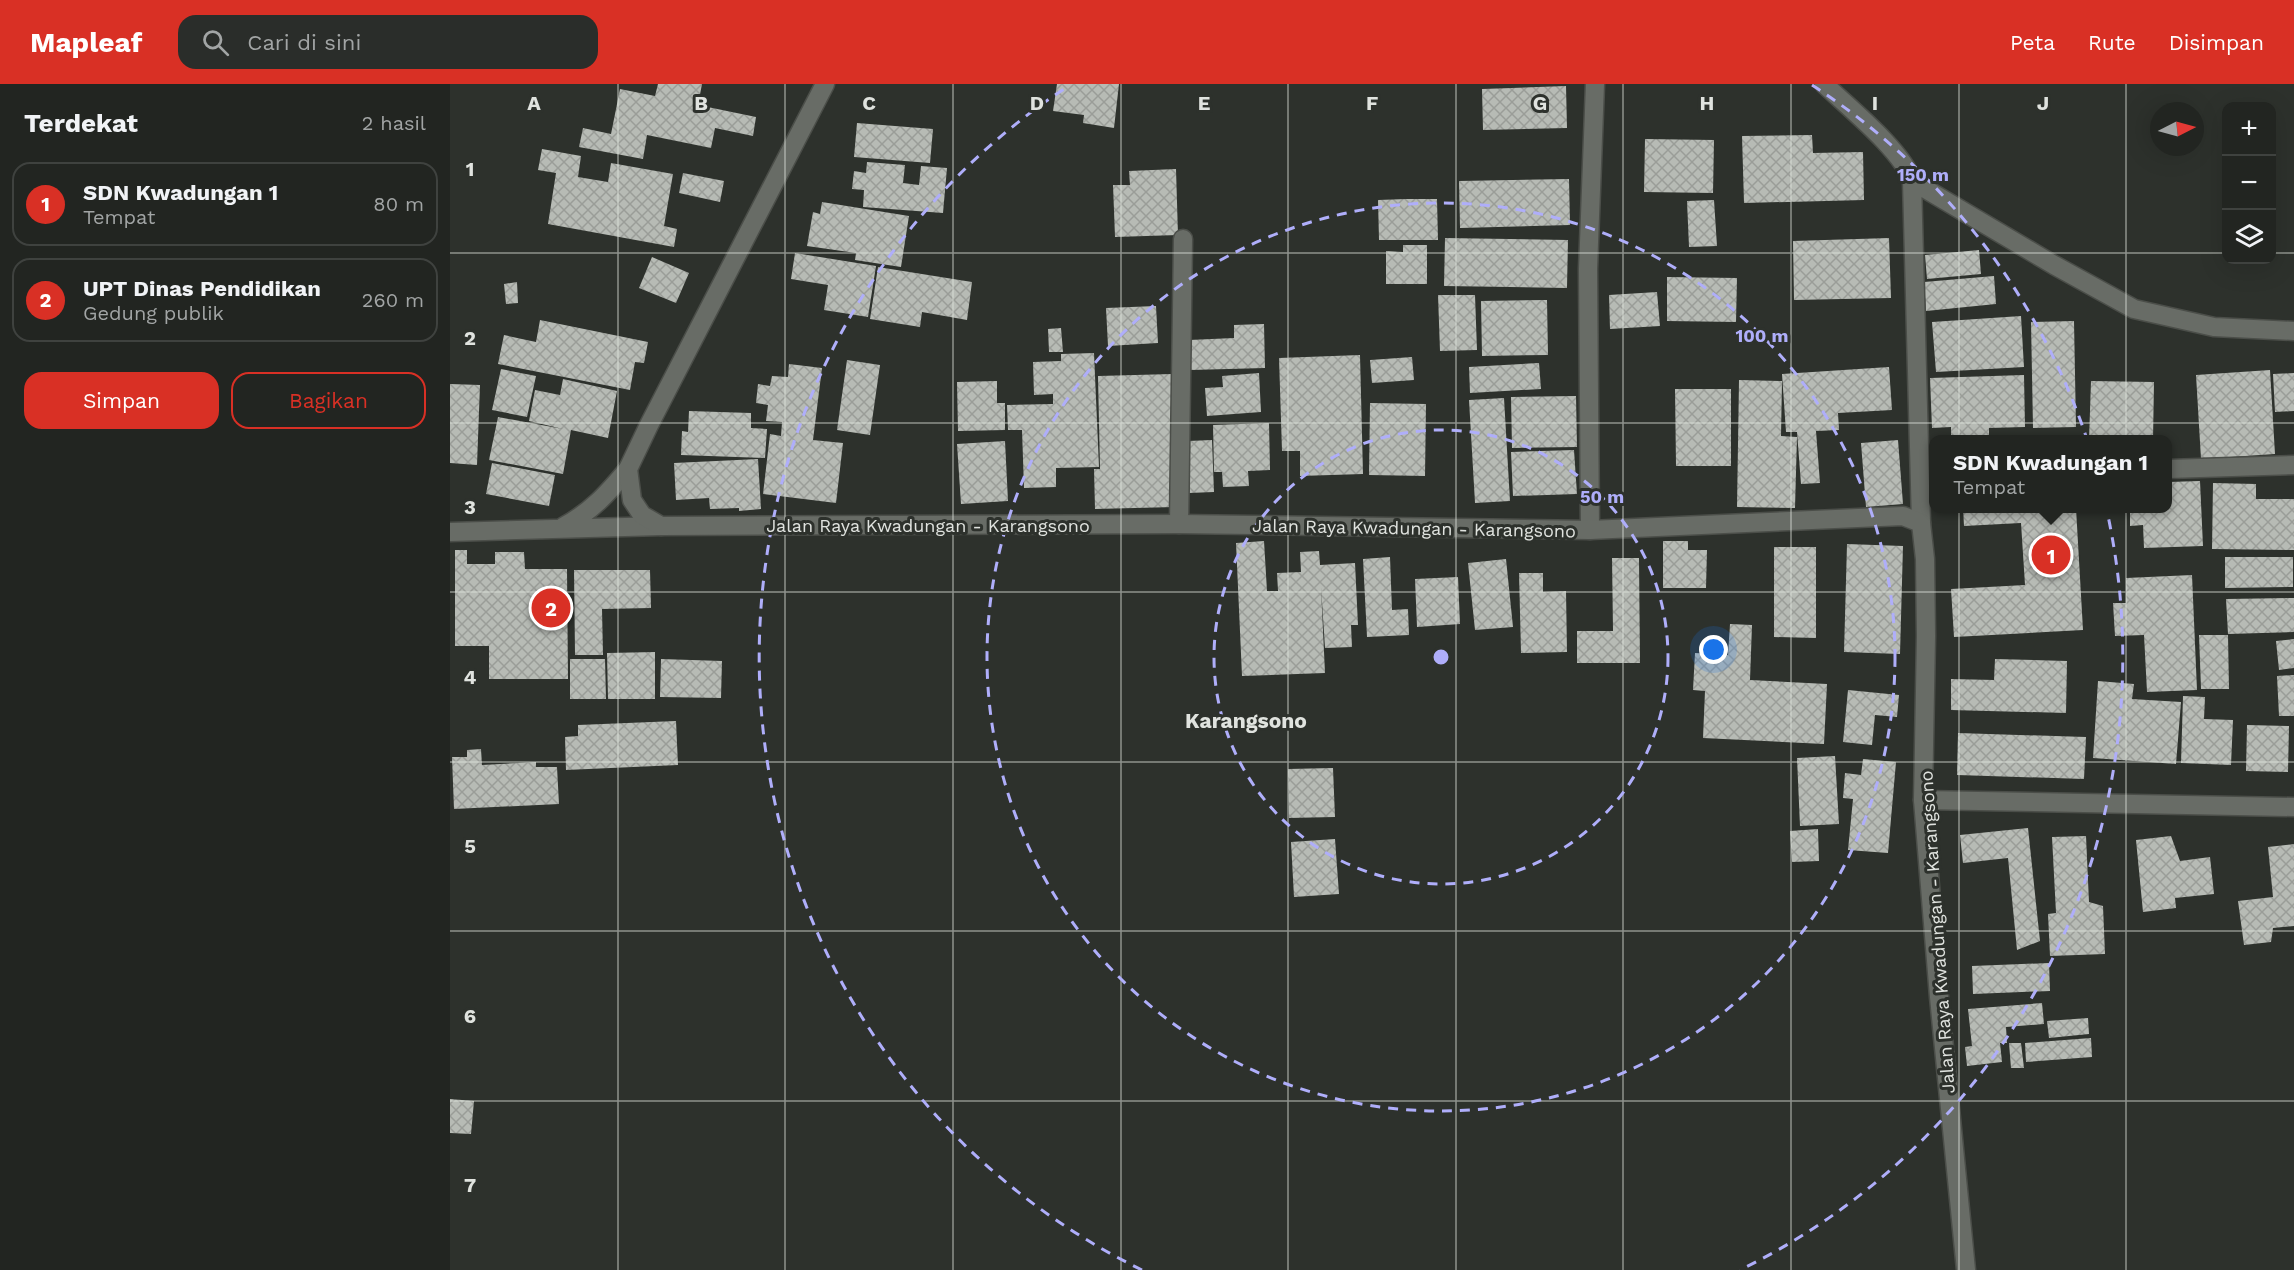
<!DOCTYPE html>
<html lang="id">
<meta charset="utf-8">
<style>
:root{--surface:#222521;--page:#2a2d2a;--text:#f1f3f6;--muted:#a2a5a5;--line:#3f423f;--accent:#d93025}
body{margin:0;font-family:"Work Sans",sans-serif;background:var(--page);color:var(--text)}
.controls{position:absolute;right:18px;top:18px;display:grid;overflow:hidden;border-radius:12px;box-shadow:0 6px 24px #0002}
.controls button{width:54px;height:54px;display:grid;place-items:center;padding:0;border:0;border-bottom:2px solid var(--line);background:var(--surface);color:var(--text);font:30px sans-serif}
.compass{position:absolute;left:1700px;top:18px;width:54px;height:54px;border-radius:50%;background:var(--surface);box-shadow:0 6px 24px #0002;rotate:84deg}
.you{position:absolute;left:1264px;top:566px;width:21px;height:21px;margin:-15px;border:4px solid #fff;border-radius:50%;background:#1a73e8;box-shadow:0 0 0 9px #1a73e833}
.badge{display:grid;place-items:center;width:39px;height:39px;border-radius:50%;background:var(--accent);color:#fff;font-size:20px;font-weight:700}
.pin{position:absolute;translate:-50% -50%;border:3px solid #fff;box-shadow:0 2px 6px #0006}
.popup{position:absolute;left:1479px;top:351px;width:243px;height:78px;box-sizing:border-box;display:grid;place-content:center;border-radius:12px;background:var(--surface);filter:drop-shadow(0 2px 4px #0005);font-size:20px;white-space:nowrap;color:var(--muted)}
.popup b{font-size:22px;color:var(--text)}
.popup::after{content:'';position:absolute;left:50%;top:100%;margin-left:-12px;border:12px solid transparent;border-top-color:var(--surface)}
.list{margin:0;padding:0;list-style:none}
h2{display:flex;justify-content:space-between;align-items:center;height:78px;margin:0;padding:0 24px;font-size:26px}
h2 small{font-size:20px;font-weight:400;color:var(--muted)}
.list li{display:grid;grid-template-columns:39px 1fr auto;gap:18px;align-items:center;box-sizing:border-box;height:84px;margin:0 12px 12px;padding:0 12px;border:2px solid var(--line);border-radius:18px}
.list b{display:block;font-size:22px;white-space:nowrap}
.list p{margin:0;font-size:20px;white-space:nowrap;color:var(--muted)}
.list em{font-size:20px;font-style:normal;color:var(--muted)}
.actions{display:flex;gap:12px;padding:18px 24px}
.actions a{flex:1;padding:14px 0;border:2px solid var(--accent);border-radius:18px;text-align:center;font-size:21px;color:var(--accent)}
.actions .main{background:var(--accent);color:#fff}
.icon{flex:none;width:33px;height:33px;fill:none;stroke:currentColor;stroke-width:2;stroke-linecap:round;stroke-linejoin:round}
.map{position:relative;flex:none;width:1844px;height:1186px;overflow:hidden}
header{display:flex;align-items:center;gap:36px;box-sizing:border-box;height:84px;padding:0 30px;background:var(--accent);color:#fff}
header strong{font-size:28px}
nav{display:flex;gap:33px;margin-inline-start:auto;font-size:21px}
.search{width:420px;height:54px;background:var(--page);display:flex;align-items:center;gap:15px;box-sizing:border-box;padding:0 21px;border-radius:18px;color:var(--muted);font-size:22px}
main{display:flex}
aside{flex:1;background:var(--surface)}
.map>svg:first-child{display:block}
</style>
<header>
<strong>Mapleaf</strong>
<div class="search"><svg class="icon" aria-label="search" viewBox="0 0 24 24"><circle cx="10" cy="10" r="6"/><path d="M15 15l6 6"/></svg>Cari di sini</div>
<nav><a>Peta</a><a>Rute</a><a>Disimpan</a></nav>
</header>
<main>
<aside>
<h2>Terdekat<small>2 hasil</small></h2>
<ul class="list">
<li><span class="badge">1</span><div><b>SDN Kwadungan 1</b><p>Tempat</p></div><em>80 m</em></li>
<li><span class="badge">2</span><div><b>UPT Dinas Pendidikan</b><p>Gedung publik</p></div><em>260 m</em></li>
</ul>
<div class="actions"><a class="main">Simpan</a><a>Bagikan</a></div>
</aside>
<div class="map">
<svg width="1844" height="1186" viewBox="0 0 1844 1186">
<defs>
<pattern id="building-cross-hatch" width="8" height="8" patternUnits="userSpaceOnUse" patternTransform="scale(1.5)"><rect width="8" height="8" fill="#b7bbb5"/><path d="M0 0l8 8M0 8l8-8" fill="none" stroke="#9a9d98"/></pattern>
</defs>
<rect width="100%" height="100%" fill="#2d312c"/>
<path fill="url(#building-cross-hatch)" d="M208,0h44l-4,21 58,12 -3,19 -38,-8 -4,20 -64,-13 -4,24 -64,-12 4,-19 28,6 9,-45 35,7z
M607,0h62l-5,44 -31,-5 1,-8 -31,-4z
M1116,2l1,42 -84,2 -1,-41z
M407,39l76,6 -3,34 -76,-6z
M1362,51l1,18 50,-1 1,48 -120,3 -2,-67z
M1195,55l69,1 -1,53 -69,-1z
M92,65l39,7 -3,21 30,5 3,-19 62,11 -9,52 13,3 -3,18 -126,-23 8,-51 -18,-3z
M417,78l38,3 -2,18 16,2 2,-19 26,2 -4,45 -80,-6 1,-17 -12,-1 2,-18 12,2z
M726,85l2,66 -63,2 -2,-52h17l-1,-14z
M233,89l41,8 -4,21 -41,-9z
M1119,95l1,46 -110,3 -1,-47z
M956,115h31l1,41h-59l-1,-40z
M1264,116l3,46 -28,1 -2,-46z
M372,118l87,14 -8,51 -46,-7 1,-7 -49,-7 6,-34 7,2z
M995,154l123,2 -1,48 -123,-2z
M1439,154l2,60 -97,2 -1,-59z
M953,161h24v39h-41v-33l17,1z
M1529,166l2,24 -54,5 -2,-24z
M345,169l81,13 -8,51 -44,-7 4,-25 -37,-6z
M202,173l37,16 -13,30 -37,-15z
M428,183l94,15 -5,38 -45,-8 -2,15 -50,-8z
M1544,192l2,28 -70,7 -2,-29z
M1217,193l70,1 -1,44 -69,-1z
M67,198l1,21 -12,1 -2,-20z
M1207,208l3,34 -50,3 -1,-34z
M988,211h37l2,55 -37,1z
M1097,216l1,55 -66,1 -1,-55z
M706,222l2,37 -50,3 -2,-38z
M1571,232l3,51 -88,5 -4,-50z
M90,236l108,22 -4,21 -9,-1 -5,28 -132,-26 6,-29 32,7z
M1624,237l2,106 -43,1 -2,-106z
M814,240l1,44 -74,2 -2,-30 45,-2v-13z
M611,244l2,24h-14l-1,-23z
M644,269l5,114 -43,1v19l-32,1 -2,-58h-14l-1,-25 46,-1v-10l-19,1 -1,-33 28,-1v-7z
M910,271l3,119 -63,2v-25h-18l-3,-93z
M962,273l2,23 -42,3 -2,-23z
M397,276l33,5 -10,70 -33,-5z
M1089,279l2,26 -71,4 -1,-26z
M339,280l33,4 -9,72 30,3 -7,60 -73,-9 7,-60 11,2 1,-14 -16,-1 2,-16 -12,-2 2,-19 12,2 2,-10 16,1z
M1439,283l3,43 -54,3 1,17 -23,1 4,52 -19,1 -4,-52h-11l-4,-58z
M51,285l35,7 -9,41 -35,-7z
M1820,286l5,84 -74,5 -5,-84z
M809,289l2,39 -54,4 -2,-28 18,-1 -1,-11z
M1844,289v38l-19,1 -2,-38z
M722,290l3,133 -80,2 -1,-40h6l-2,-93z
M1574,291l1,52 -36,1v12h-38v-13l-19,1 -2,-50z
M113,295l54,12 -9,47 -37,-8 -8,44 -74,-14 9,-43 65,12 -34,-8 6,-31 25,5z
M1289,296l43,1 -1,55 16,1 -2,71 -58,-1z
M547,297v22h8v27l-47,1 -1,-49z
M1641,297l63,1 -1,58h-64z
M0,300l30,1 -3,80 -27,-2z
M1225,305h56v77h-55z
M1126,312l1,51 -65,1 -1,-51z
M1054,314l6,103 -35,2 -6,-103z
M920,319l56,1 -1,72 -56,-1z
M239,327l62,2v15l16,1 -2,29 -84,-3 1,-24 6,1z
M819,339l1,47 -22,1 1,15 -26,1 -1,-15h-8l-1,-47z
M762,356l2,52 -25,1 -1,-52z
M1448,356l5,64 -37,3 -5,-64z
M555,357l3,60 -47,3 -4,-60z
M1124,366l3,44 -64,2 -2,-44z
M308,375l3,50 -22,2v-3l-29,1 -1,-11 -33,2 -2,-37z
M42,379l63,12 -6,31 -63,-12z
M1750,397l3,65 -59,2 -1,-23 -13,1v-18h38v-26z
M1763,399l43,1v15h38v51l-82,-1z
M1513,424h113l7,122 -129,7 -3,-48 74,-4 -4,-62 -57,3z
M814,457l3,50h11l-1,-18 24,-1 -1,-20 19,-1 1,14 35,-2 3,62h-7l1,22 -27,1 -4,-61 4,86 -83,3 -6,-133z
M1213,457h25v9h19l-1,38h-43z
M1397,460l56,2 -3,108 -56,-2z
M1324,463h42v91l-42,-1z
M5,466h12v14h28v-12h29l1,17h42l1,110h-79v-33h-34z
M940,473l2,53 16,-1 1,26 -42,2 -4,-78z
M1775,473h68v30l-68,1z
M1162,474h27l1,105h-63v-32h36z
M1056,475l7,68 -38,3 -7,-67z
M124,486h76l1,38 -49,1 1,46h-28z
M1069,489h24v19l23,-1 1,61 -46,1z
M1742,491l5,115 -50,2 -3,-57 -29,1 -2,-33h13v-25z
M1008,493l2,47 -43,3 -2,-48z
M1844,514v34l-66,2 -2,-35z
M1280,540l22,1 -2,55 77,4 -3,60 -121,-6 2,-47 -12,-1 2,-37 33,2z
M1749,551h29l1,54h-28z
M1844,555v29l-15,2 -3,-29z
M205,568v47h-47l-1,-46z
M120,575h35l1,40h-36z
M211,575l61,2 -1,37 -61,-1z
M1545,575l72,2 -1,52 -115,-3v-31l43,1z
M1844,591v41h-15l-2,-40z
M1648,597l36,3 -2,15 49,3 -5,62 -83,-6z
M1398,606l51,5 -2,22 -22,-2 -3,30 -29,-3z
M1733,612l22,1 -1,22 29,1 -2,45 -50,-2z
M226,637l2,44 -112,5 -1,-33 13,-1v-11z
M1797,641l42,1 -1,46 -42,-1z
M1508,649l128,4 -2,42 -127,-4z
M31,665l1,16 54,-3v5h21l2,37 -105,5 -2,-52h15v-7z
M1385,672l4,68 -39,2 -3,-68z
M1413,675l33,3 -8,91 -40,-3 5,-51 -10,-1 2,-25 16,2z
M883,684l2,49 -46,1 -1,-49z
M1578,744l12,113 -23,9 -9,-92 -45,5 -3,-28z
M1368,745l1,32 -27,1 -2,-31z
M1636,752l3,66 14,4 2,48 -55,2 -2,-42 8,-1 -4,-76z
M1721,752l9,25 30,-4 4,37 -39,4 1,10 -33,4 -7,-72z
M885,755l4,55 -45,3 -3,-55z
M1844,760v82l-21,2 -2,14 -27,3 -6,-44 35,-4 -5,-50z
M1599,879l1,28 -77,3 -1,-28z
M1592,919l2,21 -38,3 1,16h-7l2,19 -35,4 -2,-19 7,-1 -4,-37z
M1638,934l1,16 -40,4 -2,-17z
M1641,954l1,19 -66,5 -1,-19z
M1559,959h12l3,25h-13z
M0,1015l24,2 -3,33 -21,-1z"/>
<g fill="none" stroke-linecap="round" stroke-linejoin="round">
<defs>
<path id="street" d="M1374,0c24,23 79,67 88,97l9,342
M1462,97l142,84 80,44 80,18 80,4
M1718,385l126,-4
M729,440l4,-285
M113,443c29,-16 44,-33 65,-58
M1140,446l-2,-261 7,-185
M0,448l211,-6
M1473,716l371,7"/>
<path id="secondary" d="M375,0l-176,341 -21,44 4,31 10,15 19,11 518,-2 411,6 313,-14 18,7 4,36 1,77 -3,164 16,197 27,273"/>
</defs>
<use href="#street" stroke="#4b4e49" stroke-width="21"/>
<use href="#secondary" stroke="#4b4e49" stroke-width="21"/>
<use href="#street" stroke="#686c66" stroke-width="18"/>
<use href="#secondary" stroke="#686c66" stroke-width="18"/>
</g>
<path fill="none" stroke="#e0e3df" stroke-width="1.5" stroke-opacity="0.55" d="M168,0v1186M335,0v1186M503,0v1186M671,0v1186M838,0v1186M1006,0v1186M1173,0v1186M1341,0v1186M1509,0v1186M1676,0v1186M0,169h1776M1822,169h22M0,339h1844M0,508h1844M0,678h1844M0,847h1844M0,1017h1844"/>
<g fill="none" stroke="#afaefa" stroke-width="3" stroke-dasharray="10 8">
<circle cx="991" cy="573" r="227"/>
<circle cx="991" cy="573" r="454"/>
<path d="M692 1186A682 682 0 0 1 620 1M1362 1A682 682 0 0 1 1290 1186"/>
</g>
<g text-anchor="middle" dominant-baseline="central" stroke-width="6" stroke-linejoin="round" paint-order="stroke">
<g font-size="18" fill="#e0e3df" stroke="#2d312c">
<text x="478" y="441">Jalan Raya Kwadungan - Karangsono</text>
<text transform="translate(964 444) rotate(1)">Jalan Raya Kwadungan - Karangsono</text>
<text transform="translate(1487 848) rotate(-94)">Jalan Raya Kwadungan - Karangsono</text>
</g>
<g font-size="21" font-weight="bold" fill="#e0e3df" stroke="#2d312c">
<text x="796" y="636">Karangsono</text>
</g>
</g>
<g font-size="20" text-anchor="middle" font-weight="bold" fill="#e0e3df" stroke="#2d312c" stroke-width="6" stroke-linejoin="round" paint-order="stroke">
<text x="84" y="26">A</text>
<text x="251" y="26">B</text>
<text x="419" y="26">C</text>
<text x="587" y="26">D</text>
<text x="754" y="26">E</text>
<text x="922" y="26">F</text>
<text x="1090" y="26">G</text>
<text x="1257" y="26">H</text>
<text x="1425" y="26">I</text>
<text x="1593" y="26">J</text>
<text x="20" y="92">1</text>
<text x="20" y="261">2</text>
<text x="20" y="430">3</text>
<text x="20" y="600">4</text>
<text x="20" y="769">5</text>
<text x="20" y="939">6</text>
<text x="20" y="1108">7</text>
</g>
<circle cx="991" cy="573" r="9" fill="#afaefa" stroke="#2d312c" stroke-width="3"/>
<g font-size="18" text-anchor="middle" font-weight="bold" fill="#afaefa" stroke="#2d312c" stroke-width="6" stroke-linejoin="round" paint-order="stroke">
<text x="1473" y="97">150 m</text>
<text x="1312" y="258">100 m</text>
<text x="1152" y="419">50 m</text>
</g>
</svg>
<div class="controls">
<button>+</button>
<button>−</button>
<button><svg class="icon" aria-label="layers" viewBox="0 0 24 24"><path d="M12 4l9 5-9 5-9-5zM3 14l9 5 9-5"/></svg></button>
</div>
<svg class="compass" viewBox="-18 -18 36 36"><path d="M0-13l5 13h-10z" fill="#e53935"/><path d="M0 13l5-13h-10z" fill="#a2a5a5"/></svg>
<div class="you"></div>
<div class="pin badge" style="left:1601px;top:471px">1</div>
<div class="popup"><b>SDN Kwadungan 1</b>Tempat</div>
<div class="pin badge" style="left:101px;top:524px">2</div>
</div>
</main>
